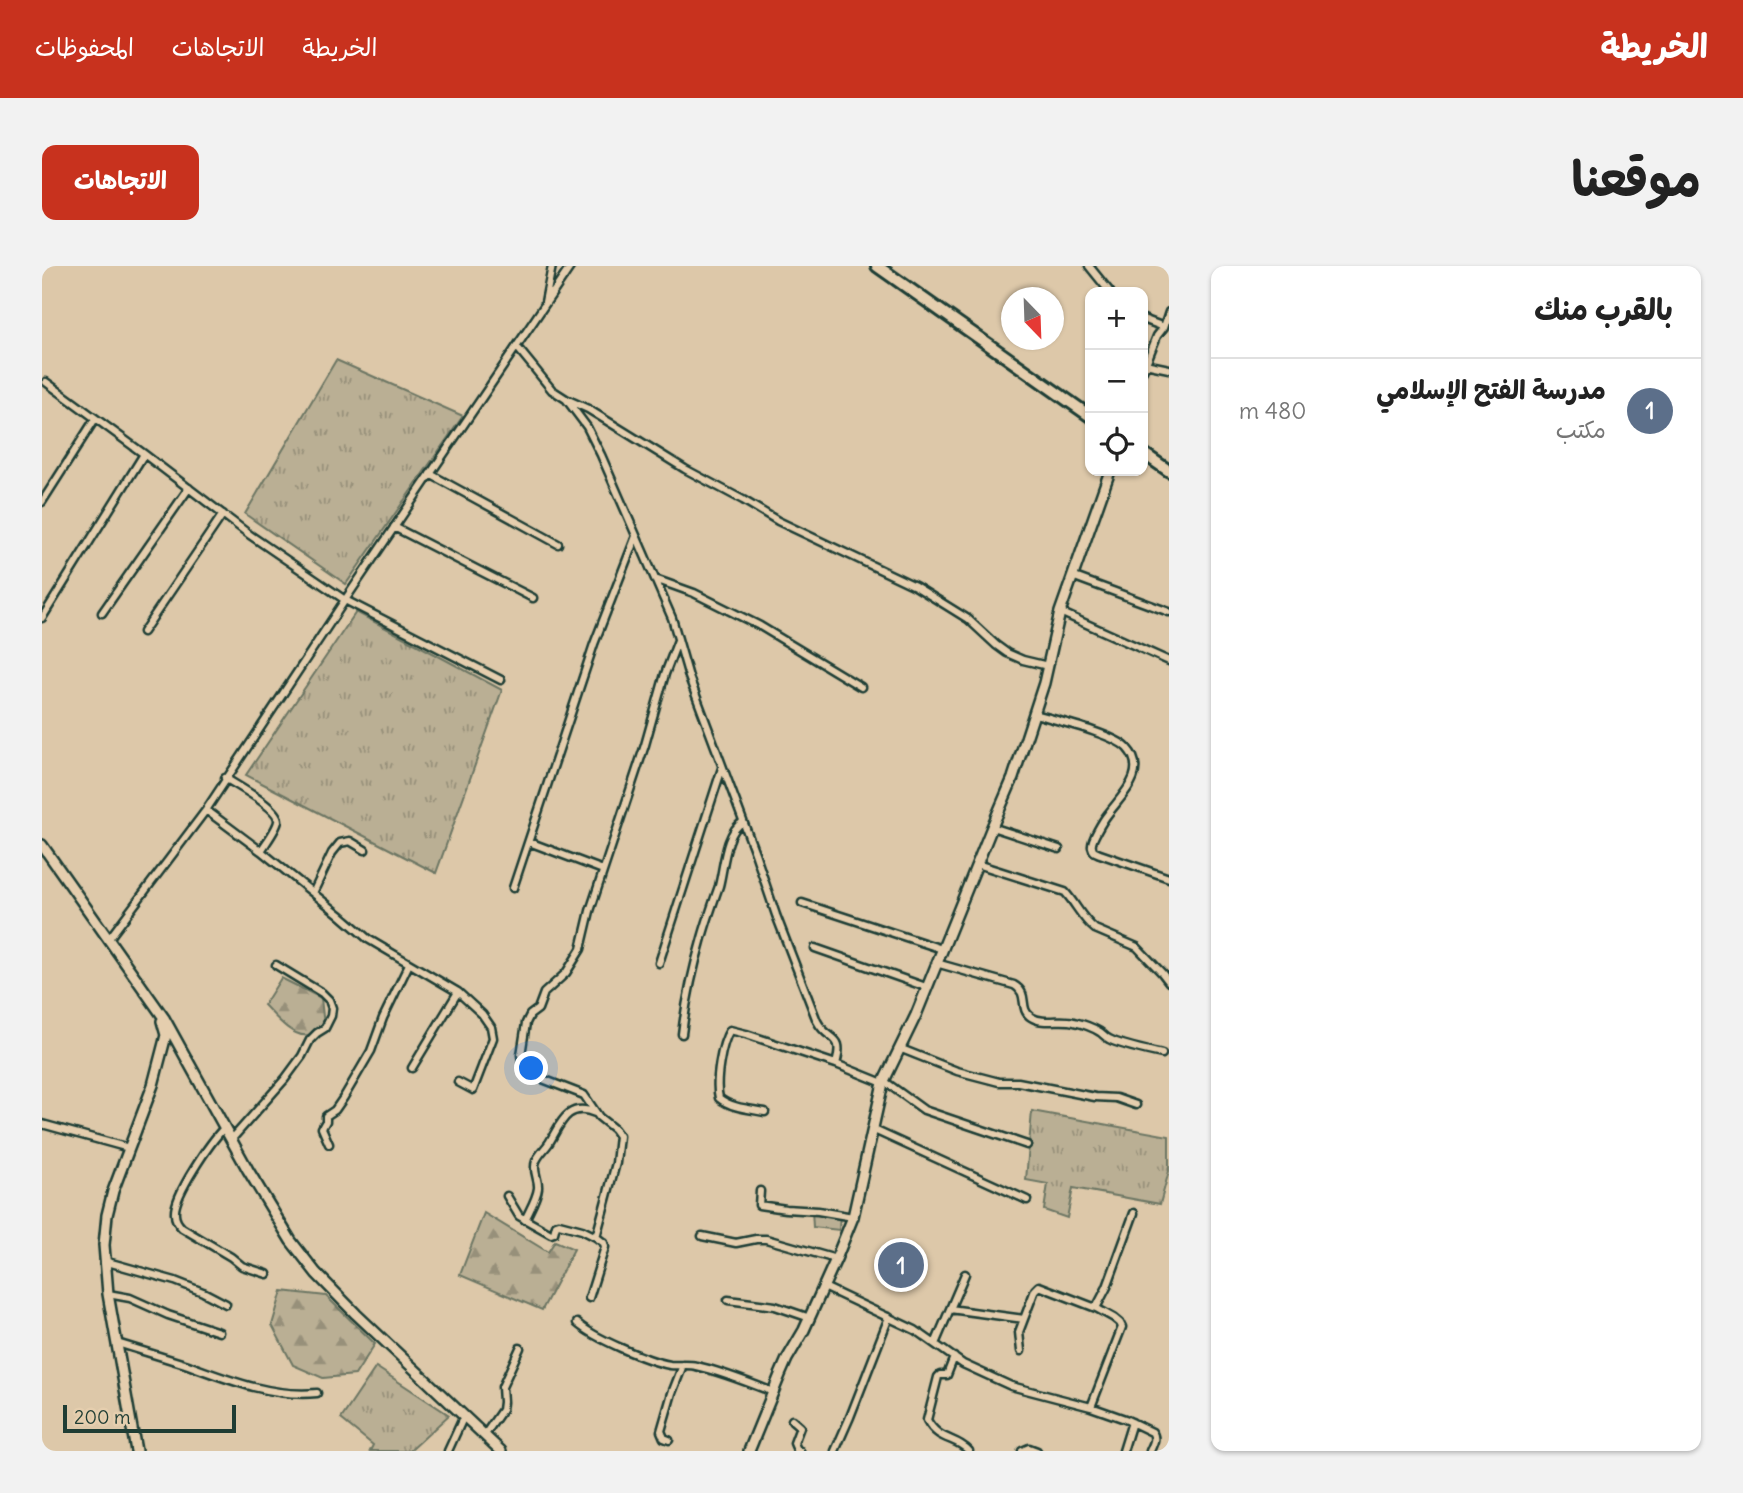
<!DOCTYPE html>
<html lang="ar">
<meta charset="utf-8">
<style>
:root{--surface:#fff;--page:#f2f2f2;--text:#222;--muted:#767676;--line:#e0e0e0;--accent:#c8321e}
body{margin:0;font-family:Delius,"Playpen Sans Arabic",sans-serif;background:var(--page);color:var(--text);direction:rtl}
.controls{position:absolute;right:21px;top:21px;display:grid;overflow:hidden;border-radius:14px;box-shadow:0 2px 5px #0004}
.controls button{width:63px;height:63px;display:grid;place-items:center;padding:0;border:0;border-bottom:2px solid var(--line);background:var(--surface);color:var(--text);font:35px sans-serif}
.compass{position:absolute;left:959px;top:21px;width:63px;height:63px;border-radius:50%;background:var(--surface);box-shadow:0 2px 5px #0004;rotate:157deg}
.scale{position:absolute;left:21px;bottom:18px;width:173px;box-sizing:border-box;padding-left:7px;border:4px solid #1f3d34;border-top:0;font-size:19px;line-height:24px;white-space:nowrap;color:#1f3d34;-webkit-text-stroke:5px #e5ceae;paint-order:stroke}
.you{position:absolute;left:490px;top:803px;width:24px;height:24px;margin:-18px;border:5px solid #fff;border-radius:50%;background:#1a73e8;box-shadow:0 0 0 10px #1a73e833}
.badge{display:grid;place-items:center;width:46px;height:46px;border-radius:50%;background:var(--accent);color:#fff;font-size:23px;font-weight:700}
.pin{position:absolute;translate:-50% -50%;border:4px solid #fff;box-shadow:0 2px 7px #0006}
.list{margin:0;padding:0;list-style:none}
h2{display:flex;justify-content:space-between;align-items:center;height:91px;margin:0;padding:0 28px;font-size:30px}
h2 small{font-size:23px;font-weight:400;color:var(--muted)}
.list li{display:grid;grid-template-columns:46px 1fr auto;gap:21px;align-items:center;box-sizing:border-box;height:105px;padding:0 28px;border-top:2px solid var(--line)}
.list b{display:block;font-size:26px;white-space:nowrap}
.list p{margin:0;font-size:23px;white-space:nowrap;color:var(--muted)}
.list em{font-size:23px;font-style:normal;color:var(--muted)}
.icon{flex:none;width:38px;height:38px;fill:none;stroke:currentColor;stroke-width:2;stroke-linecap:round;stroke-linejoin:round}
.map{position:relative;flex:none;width:1127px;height:1185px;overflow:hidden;direction:ltr;border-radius:14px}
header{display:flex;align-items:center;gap:42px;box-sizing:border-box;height:98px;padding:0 35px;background:var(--accent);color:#fff}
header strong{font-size:33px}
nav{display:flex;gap:38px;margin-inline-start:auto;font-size:24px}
.intro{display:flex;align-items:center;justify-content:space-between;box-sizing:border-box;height:168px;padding:0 42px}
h1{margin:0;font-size:49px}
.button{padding:18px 32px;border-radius:14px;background:var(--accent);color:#fff;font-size:24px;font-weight:700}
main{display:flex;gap:42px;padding:0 42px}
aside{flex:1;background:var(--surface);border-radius:14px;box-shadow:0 2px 5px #0004}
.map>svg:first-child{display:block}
</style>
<header>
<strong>الخريطة</strong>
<nav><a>الخريطة</a><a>الاتجاهات</a><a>المحفوظات</a></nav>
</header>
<div class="intro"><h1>موقعنا</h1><a class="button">الاتجاهات</a></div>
<main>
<aside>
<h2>بالقرب منك<small></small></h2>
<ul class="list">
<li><span class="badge" style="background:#5c6f8a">1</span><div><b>مدرسة الفتح الإسلامي</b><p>مكتب</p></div><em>480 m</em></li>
</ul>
</aside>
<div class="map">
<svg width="1127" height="1185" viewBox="0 0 1127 1185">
<defs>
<pattern id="grass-tufts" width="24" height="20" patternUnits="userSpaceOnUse" patternTransform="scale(1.75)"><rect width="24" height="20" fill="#baaf94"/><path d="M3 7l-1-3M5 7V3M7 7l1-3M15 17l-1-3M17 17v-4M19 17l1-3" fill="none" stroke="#97907a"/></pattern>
<pattern id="forest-firs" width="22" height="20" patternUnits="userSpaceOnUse" patternTransform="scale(1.75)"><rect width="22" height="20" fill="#baaf94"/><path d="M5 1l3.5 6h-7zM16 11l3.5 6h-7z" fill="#97907a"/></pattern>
</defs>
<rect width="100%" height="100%" fill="#ddc8a9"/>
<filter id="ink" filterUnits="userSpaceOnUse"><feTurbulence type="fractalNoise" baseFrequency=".0143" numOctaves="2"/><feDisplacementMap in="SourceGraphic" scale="14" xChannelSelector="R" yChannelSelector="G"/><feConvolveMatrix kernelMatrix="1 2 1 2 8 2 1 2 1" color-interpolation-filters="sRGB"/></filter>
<g filter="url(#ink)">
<path fill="url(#grass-tufts)" stroke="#6c7664" stroke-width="2" d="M294,94l127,56 -117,168 -101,-70z
M314,346l146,78 -66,183 -190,-98z
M990,845l137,25v35l-9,33 -87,-16 -6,30 -23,-8 4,-26 -22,-4z
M334,1101l73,48 -39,36h-40l3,-6 -32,-26z"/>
<path fill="url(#forest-firs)" stroke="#6c7664" stroke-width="2" d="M239,712l40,20 3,28c-5,3 -11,8 -16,9 -16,3 -34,-20 -44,-30z
M442,947l64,39 7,-11 19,8 -32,61 -82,-35z
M240,1025l44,5 49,48 -20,31 -32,3 -30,-13 -21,-40z"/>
<path fill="#baaf94" stroke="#6c7664" stroke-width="2" d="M770,944l28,4 -1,16 -26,-3z"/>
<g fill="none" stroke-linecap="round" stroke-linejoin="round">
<defs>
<path id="street" d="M1047,0l21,26
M503,36l7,-36
M1101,53l21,8
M475,81l35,43 14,9 22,10 97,60 58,31 35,21 137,65 53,33 28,26 11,8 16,7 25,6
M1103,98l24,5
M1101,105l14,-35 7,-9 5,-15
M4,116l98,72 106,81 95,65 156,80
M524,133l21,28 14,28 71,163 17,59 66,176 21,62 41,106c11,22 28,11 19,43l47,19
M388,208l128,70
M0,236l53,-83
M352,261l139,71
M1030,310l97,36
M613,313l39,14 66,33 101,61
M1018,346l109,49
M60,347l87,-125
M0,352l102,-164
M101,366l80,-118
M993,448c20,6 79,20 92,34 22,24 -5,47 -19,66 -4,5 -18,27 -16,33 1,5 3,5 8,7l69,24
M183,512c11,7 54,30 53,43 -1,8 -13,23 -17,30
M164,544l55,41 78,63 29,25 90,53 24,22 9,13 2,11 -20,52 -15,-8
M950,561l67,22
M487,576l74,28
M935,598l88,28c11,12 17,27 30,37l42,18 25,26 7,9
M471,622l81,-244 42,-108
M271,627l19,-40 8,-10 10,-2 15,9
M760,637l140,46
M66,674l98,-130 139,-210 226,-334
M773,682l111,39
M617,697l63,-195
M894,697l78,22c16,9 4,23 17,32 12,8 30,1 43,5 9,2 18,5 26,10 3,2 5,5 9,7 11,6 40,12 53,15
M640,768c4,-33 11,-65 20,-96 5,-18 11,-35 17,-52 5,-18 6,-54 24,-64
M857,782l58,23 42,11h19l77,15 21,1 20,7
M370,802l46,-76
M842,815l40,29 103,35
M723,846c-16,-3 -34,-4 -46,-14 -4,-16 2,-54 11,-68l16,4 90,30
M0,858l87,24
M183,861c-14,14 -52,69 -50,87 0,6 3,10 7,14l49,29 11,9 25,8
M830,863l155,71
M189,874l54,-61 17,-23 8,-16 7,-7 8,-5 6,-12 1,-8 -3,-8 -7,-7 -46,-28
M287,878l-7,-16 4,-7v-5l9,-6 9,-13 27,-46 12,-33 26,-54
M718,925l-1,14 27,4 32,2 35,6
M465,930l12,20 32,18 3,-1 2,-8 3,-1 23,6 14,7
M483,954c4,-9 12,-22 13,-32 1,-9 -6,-17 -2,-27 3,-7 9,-12 13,-18 11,-18 18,-42 46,-30
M660,970l34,7 20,-4h10l70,20
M62,995l71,20 28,11 23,12
M782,1021l91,43 48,34 48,22 80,21 34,12 27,13c5,6 1,12 -2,19
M66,1028l22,4 38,17 51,17
M547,1032l16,-51 -1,-4 -8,-6 20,-74 3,-27 -5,-7 -15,-12 -15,-22 -57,-22 -4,-6 -2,-12 5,-32 4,-8 8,-6 6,-16 22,-20 15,-24 9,-38 55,-166 20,-71 13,-34
M686,1034l47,6 35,12
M1054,1042l11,-21 27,-74
M908,1043l74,10
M535,1057c17,15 70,38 93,42 8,1 18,-1 26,1 24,5 54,17 77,26
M75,1077c23,7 46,14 68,21 41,15 88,34 132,29
M893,1078l30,-70
M979,1085l-2,-19 16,-42 4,-4 57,22 18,10 6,5 2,4 -31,80
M912,1091l-7,18h-7l-2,2 -11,43c12,22 28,16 42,31
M750,1154l8,7 -6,16 3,7 3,1
M442,1170l18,-26 1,-8 -1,-15 18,-39
M627,1174l-5,-2 -3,-7 11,-38 11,-28
M406,1185l16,-35
M793,1185l15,-34 39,-100
M980,1185l7,-3 8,3
M1081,1185l9,-29"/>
<path id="secondary" d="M0,579l122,173 84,152 43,71 25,32 40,41 145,137
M94,1185l-28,-157 -4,-49 3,-30 6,-24 40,-106 11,-42 2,-8 -4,-14
M707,1185l31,-76 7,-16 17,-29 32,-71 17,-42 30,-134 33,-68 76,-188 21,-49 31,-95 16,-71 50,-141"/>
<path id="highway" d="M835,0l213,150
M1101,187l26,18"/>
</defs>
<use href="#street" stroke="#1f3d34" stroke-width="11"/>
<use href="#secondary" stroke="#1f3d34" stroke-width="14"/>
<use href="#highway" stroke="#1f3d34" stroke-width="16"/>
<use href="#street" stroke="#e5ceae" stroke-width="6"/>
<use href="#secondary" stroke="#e5ceae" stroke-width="9"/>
<use href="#highway" stroke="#e5ceae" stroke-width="10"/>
</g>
</g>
</svg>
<div class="controls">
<button>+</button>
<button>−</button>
<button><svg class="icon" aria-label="locate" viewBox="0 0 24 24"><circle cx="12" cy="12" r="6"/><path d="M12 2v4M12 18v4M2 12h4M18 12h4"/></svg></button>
</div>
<svg class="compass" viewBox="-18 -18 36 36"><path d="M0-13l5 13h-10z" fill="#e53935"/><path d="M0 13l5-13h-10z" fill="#767676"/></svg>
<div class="scale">200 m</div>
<div class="you"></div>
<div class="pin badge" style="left:859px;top:999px;background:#5c6f8a">1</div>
</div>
</main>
